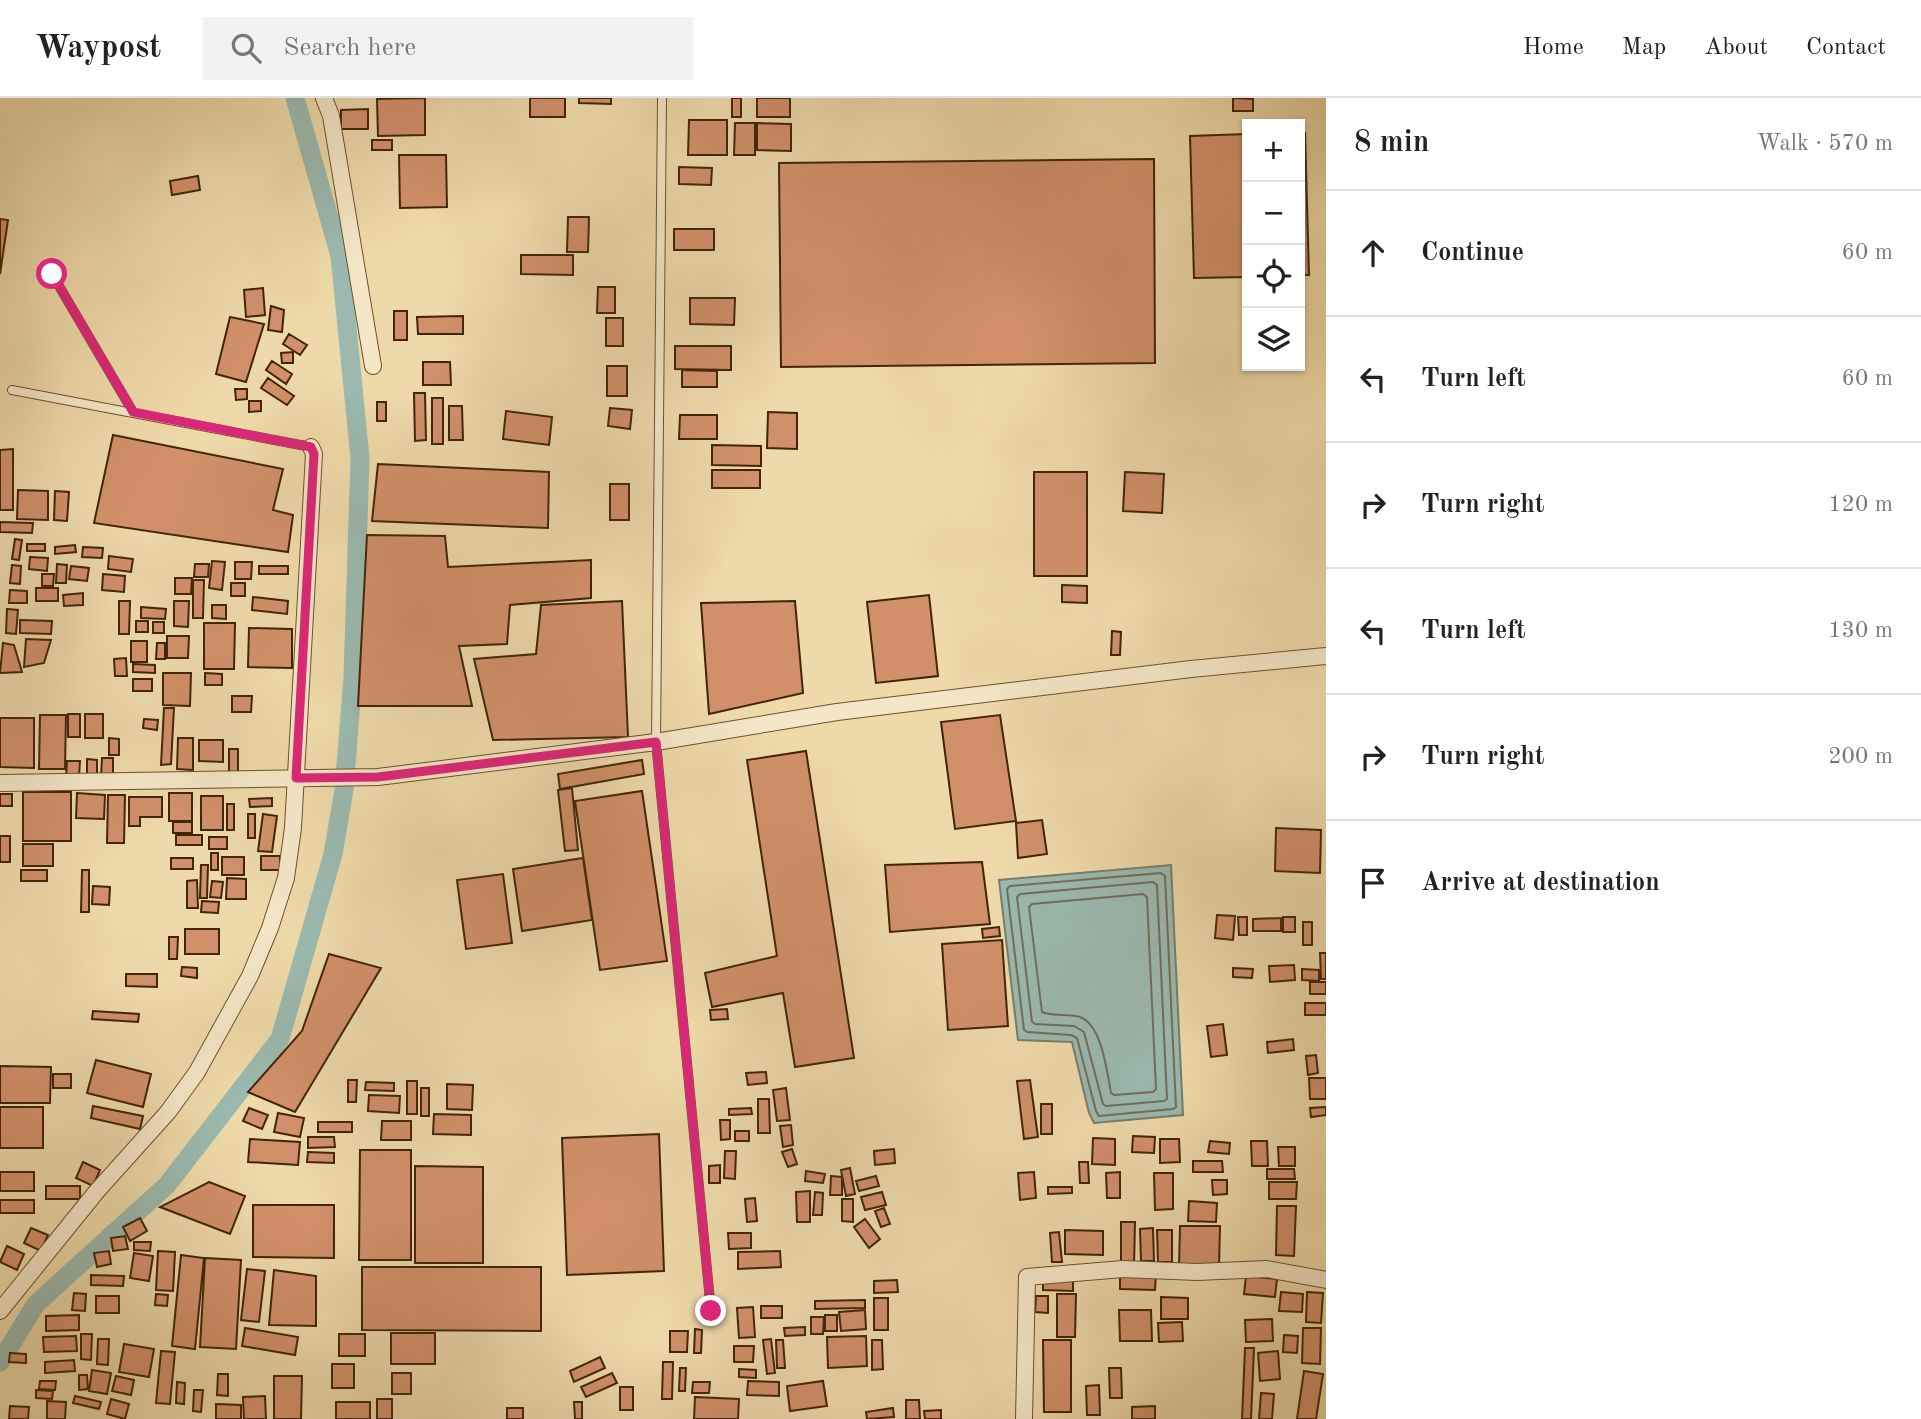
<!DOCTYPE html>
<meta charset="utf-8">
<style>
:root{--surface:#fff;--page:#f2f2f2;--text:#222;--muted:#767676;--line:#e0e0e0}
body{margin:0;font-family:"Old Standard TT",serif;background:var(--page);color:var(--text)}
.controls{position:absolute;right:21px;top:21px;display:grid;overflow:hidden;border-radius:0px;box-shadow:0 2px 5px #0004}
.controls button{width:63px;height:63px;display:grid;place-items:center;padding:0;border:0;border-bottom:2px solid var(--line);background:var(--surface);color:var(--text);font:35px sans-serif}
.stop{position:absolute;width:21px;height:21px;margin:-16px;border:5px solid #db2777;border-radius:50%;background:#fff}
.stop.end{background:#db2777;border-color:#fff;box-shadow:0 2px 7px #0008}
.list{margin:0;padding:0;list-style:none}
h2{display:flex;justify-content:space-between;align-items:center;height:91px;margin:0;padding:0 28px;font-size:30px}
h2 small{font-size:23px;font-weight:400;color:var(--muted)}
.list li{display:grid;grid-template-columns:46px 1fr auto;gap:21px;align-items:center;box-sizing:border-box;height:126px;padding:0 28px;border-top:2px solid var(--line)}
.list b{display:block;font-size:26px;white-space:nowrap}
.list em{font-size:23px;font-style:normal;color:var(--muted)}
.icon{flex:none;width:38px;height:38px;fill:none;stroke:currentColor;stroke-width:2;stroke-linecap:round;stroke-linejoin:round}
.map{position:relative;flex:none;width:1326px;height:1321px;overflow:hidden}
header{display:flex;align-items:center;gap:42px;box-sizing:border-box;height:98px;padding:0 35px;background:var(--surface);border-bottom:2px solid var(--line)}
header strong{font-size:33px}
nav{display:flex;gap:38px;margin-inline-start:auto;font-size:24px}
.search{width:490px;height:63px;background:var(--page);display:flex;align-items:center;gap:18px;box-sizing:border-box;padding:0 24px;border-radius:0px;color:var(--muted);font-size:26px}
main{display:flex}
aside{flex:1;background:var(--surface)}
.map>svg:first-child{display:block}
</style>
<header>
<strong>Waypost</strong>
<div class="search"><svg class="icon" aria-label="search" viewBox="0 0 24 24"><circle cx="10" cy="10" r="6"/><path d="M15 15l6 6"/></svg>Search here</div>
<nav><a>Home</a><a>Map</a><a>About</a><a>Contact</a></nav>
</header>
<main>
<div class="map">
<svg width="1326" height="1321" viewBox="0 0 1326 1321">
<rect width="100%" height="100%" fill="#eed9a9"/>
<filter id="stains"><feTurbulence type="fractalNoise" baseFrequency=".00286" numOctaves="4"/><feColorMatrix values="0 0 0 0 .2 0 0 0 0 .09 0 0 0 0 .02 0 0 0 .5 -.17"/></filter>
<radialGradient id="worn" r=".72"><stop offset=".6" stop-color="#630" stop-opacity="0"/><stop offset="1" stop-color="#630" stop-opacity=".3"/></radialGradient>
<path fill="#9bb9af" stroke="#777d6c" stroke-width="2" d="M1171,767l12,250 -89,8 -5,-10 -17,-71 -54,-2 -19,-160z"/>
<g fill="none" stroke-linecap="round" stroke-linejoin="round">
<path stroke="#6e6e5c" stroke-width="2" d="M1161,775l4,3 11,231 -3,2 -74,7 -3,-5 -19,-73 -6,-3 -44,-3 -3,-2 -17,-141 3,-3z
M1153,784l4,3 10,214 -3,2 -58,5 -3,-2 -19,-72 -10,-6 -39,-2 -3,-2 -15,-125 3,-3z
M1143,796l4,3 9,192 -3,3 -39,3 -3,-2c-4,-21 -9,-68 -31,-76 -12,-4 -27,0 -38,-5l-13,-105 3,-3z"/>
<path stroke="#9bb9af" stroke-width="19" d="M0,1264l36,-58 131,-119 113,-146 53,-185 11,-64 9,-113 7,-219 -20,-202 -45,-158"/>
</g>
<path fill="#d1906a" stroke="#422408" stroke-width="2" d="M425,0v37l-47,1 -1,-37z
M530,0h35v19h-35z
M579,0h32v6l-32,-1z
M732,0h9v19h-9z
M757,0h33v19h-33z
M1233,0l20,1v12h-20z
M368,11v20h-27v-19z
M689,22h38v35h-39z
M735,25h20v32h-21z
M757,25l34,1v27l-34,-1z
M1300,35h5l4,142h-9z
M1247,36v143l-53,1 -4,-142z
M372,42h20v10h-20z
M399,57h47l1,52 -47,1z
M1154,61l1,204 -374,4 -2,-204z
M679,69l33,1 -1,17 -32,-1z
M198,78l2,14 -28,5 -2,-14z
M568,119h21l-1,35h-21z
M0,121l8,1 -8,54z
M674,131h40v21h-40z
M521,157h52v20l-52,-1z
M598,189h17v26h-18z
M263,190l2,27 -19,2 -2,-27z
M690,200h45l-1,27 -44,-1z
M271,208l13,4 -2,22 -14,-2z
M394,213h13v29h-13z
M463,218v18h-45l-1,-17z
M230,219l34,7 -18,58 -30,-8z
M606,220h17v28h-17z
M289,236l18,11 -7,10 -17,-11z
M675,248h56v24l-56,-1z
M293,254v11h-11l-1,-10z
M272,263l20,13 -6,10 -20,-14z
M423,264h27l1,23h-28z
M607,268h20v30h-20z
M682,272l35,1v16h-35z
M268,280l26,18 -7,9 -26,-17z
M235,291h12v10l-11,1z
M414,295h11l1,47 -11,1z
M432,300h11v46h-11z
M249,303h12v10l-12,1z
M377,304h9v19h-9z
M449,308h13l1,34h-14z
M610,310l22,2 -2,19 -22,-3z
M506,313l46,6 -3,28 -46,-6z
M768,314l29,1v36l-30,-1z
M680,317h37v24h-38z
M113,337l170,34 -10,41 20,5 -5,37 -194,-29z
M712,347l49,1v20l-49,-1z
M13,351v61h-13v-60z
M378,366l171,8 -1,56 -176,-7z
M712,372h48v18h-48z
M1034,374h53v104h-53z
M1125,374l39,2 -2,39 -39,-2z
M610,386h19v36h-19z
M18,392l30,1v29l-31,-1z
M55,393l14,1 -2,29 -13,-1z
M0,424l33,1 -1,10 -32,-1z
M367,437l78,1 3,31 143,-7v38l-81,7 -3,39 -48,2 13,60h-114z
M15,441l7,1 -3,20 -7,-1z
M27,446h18v7h-18z
M75,447l1,7 -21,2v-7z
M83,449l20,1 -1,10 -20,-1z
M109,458l24,3 -2,13 -23,-3z
M30,459l18,1 -1,13 -18,-2z
M212,463l13,1 -3,28 -13,-2z
M235,464h17l-1,17h-16z
M57,466l10,1 -1,18h-10z
M195,466h14l-1,13h-14z
M12,467l9,1 -1,18 -10,-1z
M71,468l18,2 -2,13 -18,-2z
M259,468h29v8h-29z
M42,476h12l-1,12h-11z
M103,476l22,2 -1,16 -22,-2z
M175,480h17l-1,16h-16z
M193,482h11l-1,38h-10z
M231,485h14v13h-14z
M1062,487l25,1v17l-25,-1z
M36,490h22v13h-22z
M10,492l17,1v12h-18z
M83,495v12l-19,1 -1,-11z
M929,497l9,81 -62,7 -9,-81z
M253,499l35,4 -1,13 -35,-4z
M119,503h11l-1,33h-10z
M174,503h15l-1,26 -14,-1z
M622,503l6,136 -135,3 -19,-81 62,-5 5,-49z
M795,503l8,92 -94,21 -8,-111z
M212,507h14v14l-14,-1z
M141,509l25,2 -1,10 -24,-1z
M7,511l11,1 -2,24 -10,-1z
M20,522l32,1 -1,13 -31,-1z
M136,523h12v11h-12z
M153,524h11v11h-11z
M204,525h31l-1,46h-30z
M249,530l43,1v39l-44,-1z
M1112,533l9,1 -1,23h-9z
M167,538h22l-1,22h-21z
M26,541l25,1 -7,23 -20,4z
M131,543h16v21h-16z
M3,545l11,2 8,27 -22,1z
M157,545h8v16h-9z
M126,560l1,18h-12l-1,-17z
M133,566l22,1v8l-22,-1z
M163,575h28l-1,33 -27,-1z
M205,575l17,1v11h-17z
M133,581h19v12h-19z
M232,598h20l-1,16h-19z
M164,610h10l-3,56 -10,1z
M68,616h12v23h-12z
M85,616h18v24h-18z
M40,617h26l-1,54h-26z
M1000,617l16,106 -61,8 -14,-107z
M0,620h34v50l-34,-1z
M144,621l14,1 -1,10 -14,-2z
M109,640l10,1v16h-10z
M178,640h15v32l-16,-1z
M199,642h24v22l-24,-1z
M229,651h9v24h-9z
M806,653l48,307 -59,9 -12,-74 -71,14 -7,-34 72,-17 -30,-196z
M102,660h11v20l-12,-1z
M87,661l10,1v18h-10z
M642,662l2,14 -84,15 -2,-15z
M67,663h13l-1,15h-13z
M572,690l6,62 -13,1 -7,-61z
M642,693l25,170 -67,9 -25,-169z
M23,694h48v49h-48z
M77,695l28,2 -1,24 -28,-1z
M169,695h23v28h-23z
M0,696h12v12h-12z
M108,697h17l-1,48h-17z
M201,698h22v34h-22z
M129,699h33v20h-22v9h-11z
M272,700v8l-22,1 -1,-8z
M227,706h7v26h-7z
M248,716h7v24h-7z
M263,716l14,2 -5,36 -14,-1z
M1042,722l5,34 -29,4 -2,-35z
M173,724h19v11h-19z
M1276,730l45,2 -1,43 -45,-2z
M176,737h26v10h-26z
M0,738h10v26h-10z
M209,739h18v12h-18z
M23,746h30v22h-30z
M211,755h7v17h-7z
M261,758h19v14h-19z
M222,759h22v18h-22z
M171,760h22v11h-22z
M583,760l9,62 -70,11 -9,-62z
M982,764l8,62 -100,8 -5,-67z
M201,767h7l-1,33h-7z
M21,772h26v11h-26z
M82,772h7v42h-8z
M503,776l9,69 -46,6 -9,-69z
M227,780l19,1v20h-20z
M197,782l1,28h-11v-27z
M212,783l11,1 -2,16 -11,-1z
M93,788l17,1 -1,18 -17,-1z
M202,803l17,1 -1,11 -17,-1z
M1217,817l18,1 -2,24 -18,-2z
M1238,819h9v18h-8z
M1283,819h12v15h-12z
M1281,820v13h-28v-12z
M1303,824h9v23h-9z
M999,829l1,9 -17,2 -1,-9z
M185,831h34v25h-34z
M169,839h9l-1,22h-8z
M1002,842l6,86 -60,4 -6,-86z
M1320,855h6v26h-5z
M329,856l52,14 -86,144 -47,-20 54,-61z
M1294,867l1,15 -25,2 -1,-16z
M182,869l15,1v10l-16,-2z
M1233,870l20,1 -1,9 -19,-1z
M1302,871l17,1v11l-17,-1z
M126,876h31v13l-31,-1z
M1310,884h16v12h-16z
M1305,905h21v12h-21z
M727,911l1,10 -17,1 -1,-10z
M93,913l46,3 -1,8 -46,-3z
M1223,926l4,31 -16,2 -4,-31z
M1293,941l1,11 -26,3 -1,-11z
M1316,957l2,18 -10,2 -2,-19z
M96,962l55,14 -8,33 -56,-14z
M0,968l51,1 -1,36h-50z
M766,974l1,11 -19,2 -2,-12z
M53,976h18v14h-18z
M1309,980h17v21h-16z
M348,982h9l-1,22h-8z
M1030,982l8,57 -14,2 -7,-58z
M407,983h10v33h-10z
M366,984l28,1v8l-29,-1z
M447,986l26,1 -1,25 -25,-1z
M421,990h8v28h-8z
M786,990l4,32 -13,1 -4,-31z
M369,997l31,1 -1,17 -31,-2z
M758,1001h11l1,34h-12z
M1041,1006h11v30h-11z
M93,1008l50,10 -3,13 -49,-11z
M0,1009h43v41h-43z
M1326,1009v8l-15,2 -1,-9z
M249,1010l19,7 -6,14 -19,-8z
M751,1010l1,6 -23,1v-6z
M278,1015l26,5 -4,19 -26,-5z
M434,1016l37,1v20l-38,-1z
M720,1022h10v19l-9,1z
M382,1023h29v19h-30z
M318,1024h34v10h-34z
M791,1027l2,20 -10,2 -3,-21z
M735,1033h14v10h-14z
M659,1036l5,137 -97,4 -5,-137z
M1133,1038l22,1 -1,16 -22,-1z
M308,1039h26l1,10 -27,1z
M1093,1040l22,1v26l-23,-1z
M250,1041l50,3 -2,23 -50,-3z
M1160,1041h19l1,23 -20,1z
M1210,1043l20,2 -1,11 -21,-2z
M1251,1043h16l1,25h-16z
M1278,1049h17v19h-16z
M792,1051l5,15 -9,3 -6,-15z
M894,1051l1,14 -20,2 -1,-14z
M360,1052h51v110h-52z
M725,1053h11l-1,28 -11,-1z
M308,1054l26,1v10l-27,-1z
M1193,1063h29l1,11h-30z
M83,1064l17,8 -7,16 -17,-8z
M1079,1064h9l1,21h-9z
M720,1067v18h-11v-17z
M415,1068l68,1v96h-68z
M850,1070l5,26 -9,2 -5,-26z
M1267,1071h27l1,10h-28z
M806,1073l19,3 -2,9 -18,-2z
M0,1074h34v19h-34z
M1034,1074l2,26 -16,2 -2,-27z
M1120,1074v26h-13l-1,-25z
M1154,1075h19v36l-18,1z
M831,1078l11,1v18h-12z
M876,1078l3,10 -20,5 -3,-10z
M1212,1082h15v14l-14,1z
M209,1084l36,14 -15,38 -70,-27z
M1269,1084h28l-1,17h-27z
M46,1088h34v13h-34z
M1048,1089h24v6l-24,1z
M810,1093v31h-13l-1,-30z
M815,1094l8,1 -1,22h-9z
M882,1094l4,13 -21,5 -4,-13z
M755,1100l2,23 -10,1 -2,-23z
M842,1101h11v23l-11,-1z
M0,1102h34v13h-34z
M1189,1103l28,2 -1,19 -28,-1z
M253,1107h81v53l-81,-1z
M1277,1108h19l-2,50 -18,-1z
M884,1110l6,16 -9,3 -6,-16z
M140,1120l7,13 -17,10 -7,-14z
M865,1121l15,20 -11,9 -15,-21z
M1121,1124h14l-1,44 -13,-1z
M1180,1128h40l-1,42h-40z
M31,1130l17,7 -7,16 -17,-8z
M1153,1130l1,33h-13l-1,-32z
M1065,1132l38,1v24l-38,-1z
M1157,1132h15v32h-14z
M1059,1134l3,30h-10l-2,-29z
M728,1135h23v15l-22,1z
M125,1138l3,13 -15,2 -2,-13z
M134,1144h17l-1,9 -16,-1z
M7,1148l17,8 -7,16 -17,-8z
M109,1153l2,13 -14,3 -3,-14z
M158,1153l17,1 -2,39 -17,-1z
M780,1153l1,16 -43,2v-17z
M134,1155l19,3 -4,25 -19,-3z
M181,1157l23,3 -9,91 -23,-3z
M205,1160l36,2 -5,89 -36,-2z
M362,1169h179v64l-179,-1z
M247,1171l18,2 -6,51 -18,-2z
M274,1172l42,6v50l-47,-1z
M1120,1175l36,1 -1,16 -35,-1z
M91,1177l33,1 -1,10 -32,-1z
M1246,1178l31,3 -2,18 -31,-3z
M1043,1181l30,1v11l-30,-1z
M897,1182l1,12 -24,1v-12z
M1281,1194l22,2 -1,18 -23,-1z
M1307,1194l16,1 -2,30 -15,-1z
M74,1195l12,1 -1,17 -13,-1z
M156,1196l12,1 -1,11 -12,-1z
M1057,1196h19l-1,43h-18z
M96,1198h23v17h-23z
M1036,1198h12v17l-13,-1z
M1161,1199l27,1v21h-27z
M874,1200h14v32h-14z
M865,1202v8l-50,1v-8z
M761,1208h21v12h-21z
M753,1209l2,30 -16,1 -2,-30z
M865,1212l1,19 -25,2 -2,-19z
M1119,1212h32l1,31h-32z
M79,1217v15l-33,1v-15z
M825,1217h12v16h-12z
M811,1219h13l-1,17h-12z
M1272,1221l1,22 -27,1 -1,-22z
M1182,1224l1,19 -24,1 -1,-19z
M805,1229v8l-20,1 -1,-8z
M245,1230l53,9 -3,18 -53,-9z
M1303,1230h18l-1,36 -18,-1z
M695,1231l7,1 -1,23h-7z
M670,1233h18l-1,21h-17z
M391,1235h44v31h-44z
M81,1236h11l-1,26 -10,-1z
M339,1236h26v22h-26z
M1284,1237l14,1 -1,17 -14,-1z
M76,1238l1,15 -33,1 -1,-15z
M866,1238l1,30 -39,2 -1,-31z
M98,1241h11l-1,26 -11,-1z
M771,1241l4,34 -8,1 -4,-34z
M776,1242h7l2,28h-8z
M872,1242h10l1,29 -11,1z
M1043,1242h28v72h-27z
M124,1246l30,5 -5,28 -30,-5z
M734,1248h20l-1,16h-19z
M1245,1250h9l-3,71h-9z
M161,1253l14,1 -5,52 -14,-1z
M1278,1253l2,28 -20,2 -2,-28z
M10,1255l16,1v9l-17,-1z
M600,1259l5,11 -31,14 -4,-11z
M74,1262l1,11 -30,2v-11z
M663,1264h10l-1,37h-10z
M332,1266h22v24h-22z
M680,1270h6l-1,23h-6z
M1109,1270h12l1,30h-12z
M739,1271l17,1v8l-17,-1z
M92,1272l19,3 -4,21 -18,-3z
M1304,1273l19,3 -7,45h-19z
M392,1275h19v21h-19z
M612,1275l5,10 -31,14 -5,-10z
M218,1276h10v22l-11,-1z
M79,1277h8l1,14 -9,1z
M116,1278l18,4 -3,15 -19,-4z
M274,1278h28l-1,43h-27z
M40,1283h16l-1,9 -16,-1z
M748,1283l31,1v14l-32,-1z
M823,1283l4,25 -37,5 -3,-25z
M177,1284l8,1 -1,21 -8,-1z
M693,1284h17l-1,11h-17z
M1099,1287l1,30h-13l-1,-29z
M620,1289h13v23h-13z
M36,1292l17,1 -1,8 -16,-1z
M194,1292h9l-2,22 -8,-1z
M1261,1295l13,1 -2,25h-13z
M75,1298l26,6 -2,7 -26,-6z
M265,1298l1,23h-22l-1,-22z
M695,1299l44,2 -1,20h-44z
M111,1301l18,5 -4,15 -18,-5z
M377,1301h15v20h-15z
M906,1302h13l1,19h-14z
M47,1303l19,1 -1,17h-18z
M336,1304h34v17h-34z
M574,1304h8v17h-7z
M216,1306l25,1v14h-25z
M10,1308l19,1 -1,12h-19z
M1155,1308v13h-23v-12z
M507,1310h16v11h-16z
M893,1310l1,9 -27,2 -1,-7z
M941,1312v9h-16l-1,-8z"/>
<g fill="none" stroke-linecap="round" stroke-linejoin="round">
<defs>
<path id="lane" d="M662,0l-6,644 55,569
M52,176l81,138
M12,292l299,57"/>
<path id="street" d="M324,0l7,18 42,250
M0,685l378,-6 278,-35 181,-30 354,-43 135,-13
M0,1213l97,-120 71,-79 29,-40 53,-96 20,-48 16,-50 7,-50 21,-374 -3,-7
M1024,1321l3,-142 96,-8 74,3 70,-3 59,11"/>
</defs>
<use href="#lane" stroke="#6d5130" stroke-width="10"/>
<use href="#street" stroke="#6d5130" stroke-width="18"/>
<use href="#lane" stroke="#f4e6c7" stroke-width="8"/>
<use href="#street" stroke="#f4e6c7" stroke-width="16"/>
</g>
<g fill="none" stroke-linecap="round" stroke-linejoin="round">
<path stroke="#db2777" stroke-width="9" d="M52,176l81,138 178,35 3,7 -18,324 82,-1 278,-35 55,569"/>
</g>
<rect width="100%" height="100%" filter="url(#stains)"/>
<rect width="100%" height="100%" fill="url(#worn)"/>
</svg>
<div class="controls">
<button>+</button>
<button>−</button>
<button><svg class="icon" aria-label="locate" viewBox="0 0 24 24"><circle cx="12" cy="12" r="6"/><path d="M12 2v4M12 18v4M2 12h4M18 12h4"/></svg></button>
<button><svg class="icon" aria-label="layers" viewBox="0 0 24 24"><path d="M12 4l9 5-9 5-9-5zM3 14l9 5 9-5"/></svg></button>
</div>
<div class="stop" style="left:52px;top:176px"></div>
<div class="stop end" style="left:711px;top:1213px"></div>
</div>
<aside>
<h2>8 min<small>Walk · 570 m</small></h2>
<ul class="list">
<li><svg class="icon" aria-label="ahead" viewBox="0 0 24 24"><path d="M12 20V5M6 11l6-6 6 6"/></svg><div><b>Continue</b></div><em>60 m</em></li>
<li><svg class="icon" aria-label="left" viewBox="0 0 24 24"><path d="M17 20v-9H6M10 6l-5 5 5 5"/></svg><div><b>Turn left</b></div><em>60 m</em></li>
<li><svg class="icon" aria-label="right" viewBox="0 0 24 24"><path d="M7 20v-9h11M14 6l5 5-5 5"/></svg><div><b>Turn right</b></div><em>120 m</em></li>
<li><svg class="icon" aria-label="left" viewBox="0 0 24 24"><path d="M17 20v-9H6M10 6l-5 5 5 5"/></svg><div><b>Turn left</b></div><em>130 m</em></li>
<li><svg class="icon" aria-label="right" viewBox="0 0 24 24"><path d="M7 20v-9h11M14 6l5 5-5 5"/></svg><div><b>Turn right</b></div><em>200 m</em></li>
<li><svg class="icon" aria-label="arrive" viewBox="0 0 24 24"><path d="M6 21V4h12l-3 4 3 4H6"/></svg><div><b>Arrive at destination</b></div></li>
</ul>
</aside>
</main>
